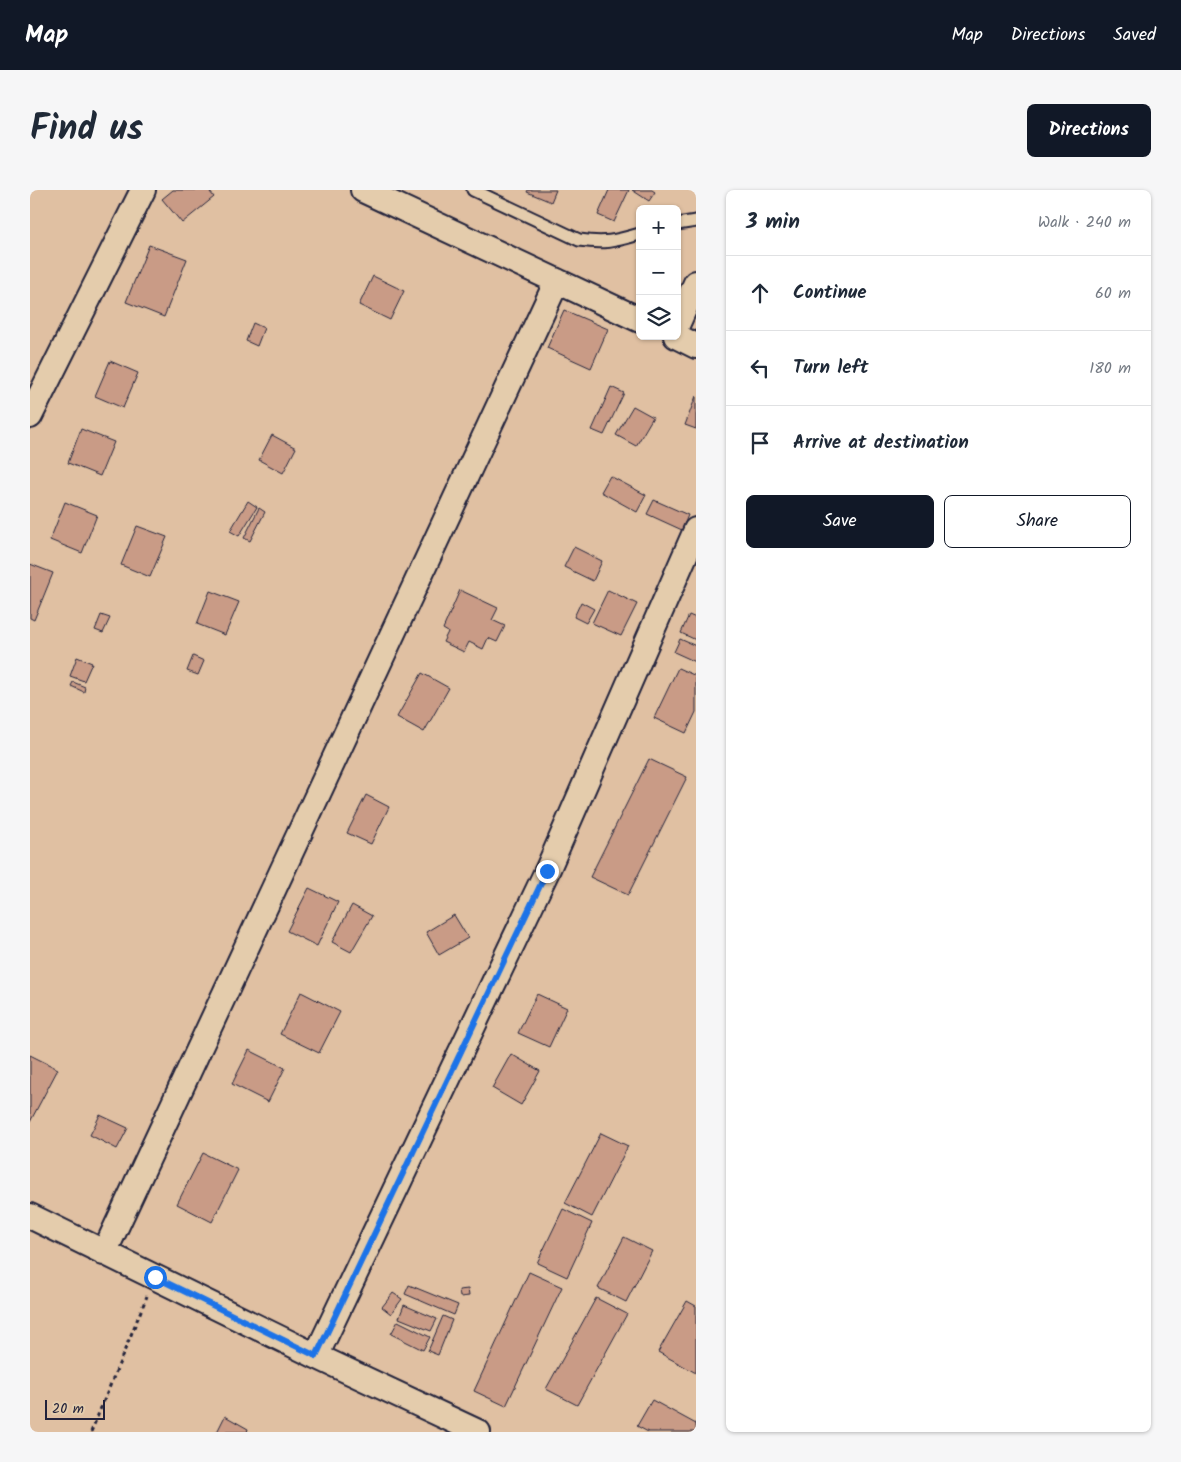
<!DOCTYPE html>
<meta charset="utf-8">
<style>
:root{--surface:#fff;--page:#f6f6f7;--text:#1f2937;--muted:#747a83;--line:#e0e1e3;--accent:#111827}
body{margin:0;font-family:Kalam,sans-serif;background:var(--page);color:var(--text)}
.controls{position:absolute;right:15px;top:15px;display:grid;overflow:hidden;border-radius:8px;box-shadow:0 1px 4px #0004}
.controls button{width:45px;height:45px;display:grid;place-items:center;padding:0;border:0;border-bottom:1px solid var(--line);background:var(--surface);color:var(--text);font:25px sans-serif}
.scale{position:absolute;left:15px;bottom:12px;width:60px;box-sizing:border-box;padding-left:5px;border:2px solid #22223b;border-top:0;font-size:14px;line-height:18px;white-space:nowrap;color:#22223b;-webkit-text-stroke:4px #e4ccac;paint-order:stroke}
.stop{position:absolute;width:15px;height:15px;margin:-11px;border:4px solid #1a73e8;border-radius:50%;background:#fff}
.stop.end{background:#1a73e8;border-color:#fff;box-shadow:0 1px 5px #0008}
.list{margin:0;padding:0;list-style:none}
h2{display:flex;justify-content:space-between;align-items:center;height:65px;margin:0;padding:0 20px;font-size:21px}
h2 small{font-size:16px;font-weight:400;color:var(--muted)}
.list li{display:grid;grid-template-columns:32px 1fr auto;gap:15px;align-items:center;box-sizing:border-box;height:75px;padding:0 20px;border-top:1px solid var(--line)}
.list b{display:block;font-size:19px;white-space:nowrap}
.list em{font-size:16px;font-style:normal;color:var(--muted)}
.actions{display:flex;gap:10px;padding:15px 20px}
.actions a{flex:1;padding:11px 0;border:1px solid var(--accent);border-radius:8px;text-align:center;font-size:18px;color:var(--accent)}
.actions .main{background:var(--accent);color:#fff}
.icon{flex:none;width:28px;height:28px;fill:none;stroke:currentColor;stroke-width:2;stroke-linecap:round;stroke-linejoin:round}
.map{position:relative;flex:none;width:666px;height:1242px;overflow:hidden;border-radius:8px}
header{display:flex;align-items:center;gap:30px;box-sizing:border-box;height:70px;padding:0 25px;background:var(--accent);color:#fff}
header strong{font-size:24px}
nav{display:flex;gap:28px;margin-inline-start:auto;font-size:18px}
.intro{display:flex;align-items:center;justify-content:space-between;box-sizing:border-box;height:120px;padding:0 30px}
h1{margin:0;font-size:35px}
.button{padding:12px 22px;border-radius:8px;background:var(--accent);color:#fff;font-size:18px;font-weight:700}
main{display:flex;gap:30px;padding:0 30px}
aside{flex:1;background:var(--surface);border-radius:8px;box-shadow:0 1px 4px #0004}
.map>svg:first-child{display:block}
</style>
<header>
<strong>Map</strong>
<nav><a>Map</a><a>Directions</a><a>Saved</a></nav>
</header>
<div class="intro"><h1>Find us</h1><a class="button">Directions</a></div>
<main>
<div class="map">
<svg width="666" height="1242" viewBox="0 0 666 1242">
<rect width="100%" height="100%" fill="#e0c0a2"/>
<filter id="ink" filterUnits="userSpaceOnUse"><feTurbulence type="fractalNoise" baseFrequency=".02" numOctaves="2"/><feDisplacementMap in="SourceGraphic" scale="10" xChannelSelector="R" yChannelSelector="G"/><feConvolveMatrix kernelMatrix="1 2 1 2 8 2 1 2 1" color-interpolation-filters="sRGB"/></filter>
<g filter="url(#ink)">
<path fill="#c99b86" stroke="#22223b" d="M143,0h40l-3,2 4,5 -32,26 -20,-24z
M498,0h28l-5,12 -24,-10z
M579,0h20l-15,32 -16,-7z
M602,0h20l3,2 -6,9z
M119,55l38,14 -23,58 -38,-15z
M343,86l31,15 -14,29 -31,-15z
M534,120l44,19 -17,39 -44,-20z
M223,133l11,5 -7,18 -11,-5z
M80,171l28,12 -15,35 -28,-12z
M581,197l13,6 -20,42 -12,-5z
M666,206v33l-11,-4z
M603,216l20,11 -17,29 -20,-11z
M51,239l33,13 -14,34 -32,-13z
M242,245l24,13 -13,25 -24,-13z
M580,286l36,19 -9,17 -36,-20z
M624,310l34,15 -6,15 -35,-16z
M218,311l9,6 -18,29 -9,-5z
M35,312l32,13 -15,38 -32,-13z
M229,318l6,4 -15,29 -6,-3z
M107,336l30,11 -17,40 -29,-12z
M544,357l28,14 -9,20 -29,-14z
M0,374l23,9 -19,47 -4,-2z
M430,400l38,18 -6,12 13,6 -8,16 -9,-4 -5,11 -14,-7 -5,10 -21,-10 5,-10 -5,-3z
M578,400l29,14 -16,32 -29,-13z
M180,401l29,11 -14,33 -28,-11z
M551,412l13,7 -8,14 -12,-6z
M71,425l9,3 -7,15 -8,-3z
M659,425l7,3v22l-15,-7z
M650,449l16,7v16l-22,-10z
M163,466l11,5 -6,14 -11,-4z
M47,467l15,6 -8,18 -14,-5z
M648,478l18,8v36l-10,21 -32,-15z
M392,483l27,15 -25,44 -27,-15z
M43,492l12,5 -1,5 -13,-6z
M619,569l38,18 -59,118 -38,-18z
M336,605l23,12 -18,37 -24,-11z
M279,698l29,14 -21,44 -30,-15z
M322,715l20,11 -21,36 -19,-10z
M424,725l14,23 -29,17 -13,-23z
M271,802l39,20 -21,41 -39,-19z
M507,804l30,14 -18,39 -31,-14z
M219,860l36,18 -17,34 -36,-18z
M481,864l29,17 -19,34 -29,-17z
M0,865l28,14 -28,53z
M70,925l28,13 -11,21 -27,-14z
M571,943l27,13 -36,71 -27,-14z
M173,963l35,17 -26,52 -35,-18z
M533,1019l29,14 -25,54 -30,-14z
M594,1047l28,14 -26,51 -28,-14z
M499,1082l33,15 -56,119 -32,-15z
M379,1095l49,20 -4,10 -49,-21z
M438,1099l1,7 -9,1 -1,-7z
M363,1103l9,6 -11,15 -9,-7z
M566,1108l31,16 -50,91 -31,-16z
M657,1111l9,5v67l-38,-21z
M374,1115l33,14 -6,12 -32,-13z
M413,1126l9,4 -14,35 -10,-4z
M368,1131l32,16 -7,13 -32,-16z
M622,1210l44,24v8h-48l-11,-6z
M195,1226l23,13 -1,3h-30z"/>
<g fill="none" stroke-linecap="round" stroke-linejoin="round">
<defs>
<path id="lane" d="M443,0l106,50c27,4 36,1 61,-6
M647,34l19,-3"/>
<path id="street" d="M333,0l277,130
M647,135l19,-42
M646,146l20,10
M0,226l113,-226
M0,1026l286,140 162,76
M74,1063l453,-972
M286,1166l231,-485 149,-341"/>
</defs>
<use href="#lane" stroke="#22223b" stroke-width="15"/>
<use href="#street" stroke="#22223b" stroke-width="28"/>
<path stroke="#22223b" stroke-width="3" stroke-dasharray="4 4" stroke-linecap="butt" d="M61,1242l56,-136"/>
<use href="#lane" stroke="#e4ccac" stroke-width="11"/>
<use href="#street" stroke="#e4ccac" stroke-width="24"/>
</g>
</g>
<g fill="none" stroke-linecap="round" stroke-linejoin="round" filter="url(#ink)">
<path stroke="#1a73e8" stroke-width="6" d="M125,1087l161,79 231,-485"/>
</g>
</svg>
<div class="controls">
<button>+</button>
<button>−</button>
<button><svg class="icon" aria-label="layers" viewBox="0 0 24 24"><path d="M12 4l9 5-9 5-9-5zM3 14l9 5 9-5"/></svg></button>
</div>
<div class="scale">20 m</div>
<div class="stop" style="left:125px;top:1087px"></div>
<div class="stop end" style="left:517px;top:681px"></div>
</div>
<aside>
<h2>3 min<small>Walk · 240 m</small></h2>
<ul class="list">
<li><svg class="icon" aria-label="ahead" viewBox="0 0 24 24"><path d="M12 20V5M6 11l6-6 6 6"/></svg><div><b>Continue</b></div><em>60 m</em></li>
<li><svg class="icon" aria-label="left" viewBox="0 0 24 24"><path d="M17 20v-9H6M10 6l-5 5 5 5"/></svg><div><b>Turn left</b></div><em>180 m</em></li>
<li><svg class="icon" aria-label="arrive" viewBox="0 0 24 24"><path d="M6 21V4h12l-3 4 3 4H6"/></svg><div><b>Arrive at destination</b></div></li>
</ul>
<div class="actions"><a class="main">Save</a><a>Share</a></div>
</aside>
</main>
